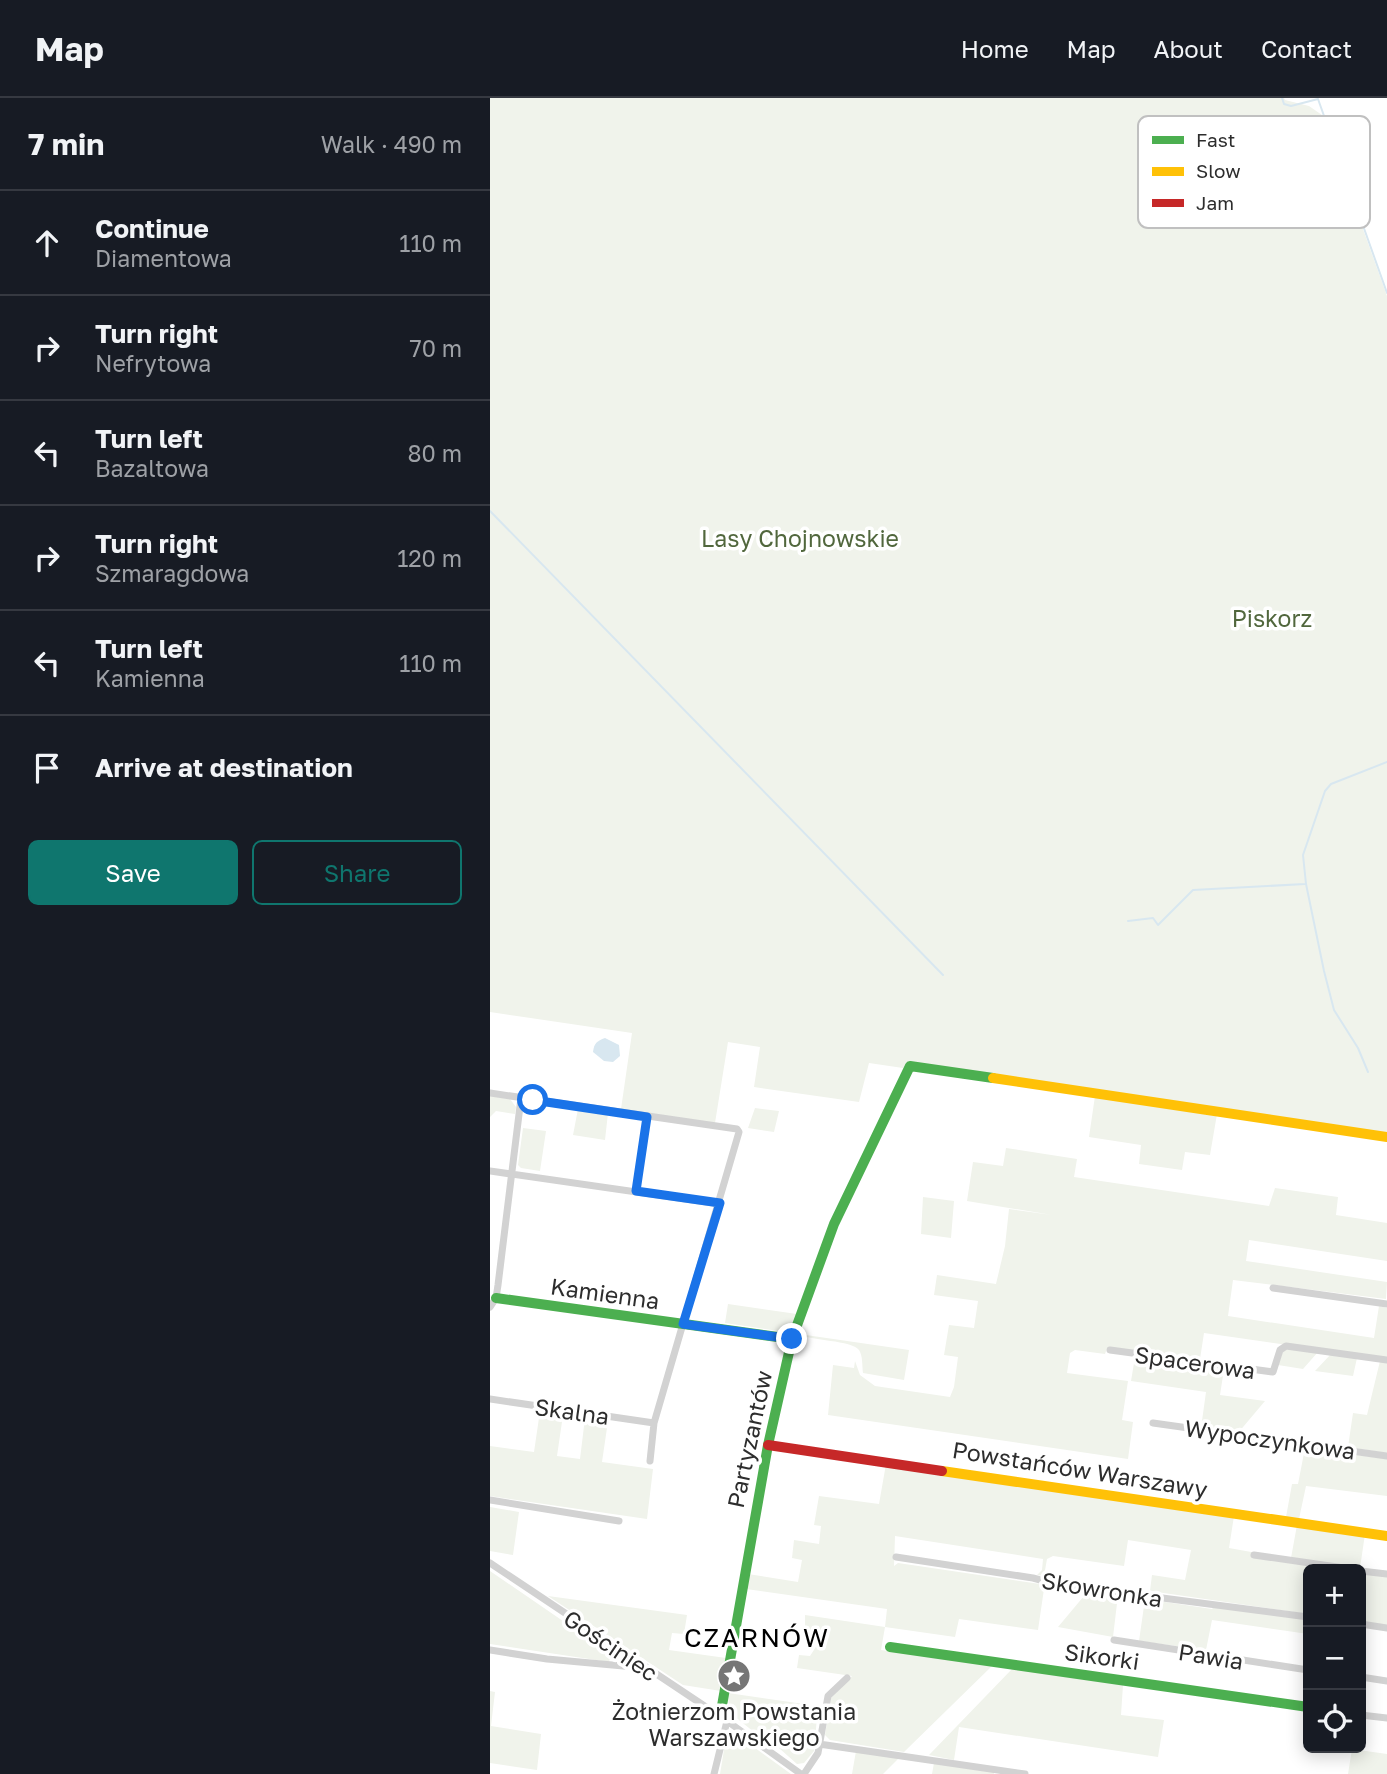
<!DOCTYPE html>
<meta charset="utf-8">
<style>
:root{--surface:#171b24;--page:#20242c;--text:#f1f3f6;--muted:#9ea1a6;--line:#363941;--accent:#0f766e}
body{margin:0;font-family:"Golos Text",sans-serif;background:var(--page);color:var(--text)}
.controls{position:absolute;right:21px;bottom:21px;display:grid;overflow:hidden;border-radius:10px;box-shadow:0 4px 18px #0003}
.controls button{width:63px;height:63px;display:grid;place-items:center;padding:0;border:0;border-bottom:2px solid var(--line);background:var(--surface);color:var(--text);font:35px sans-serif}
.stop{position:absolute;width:21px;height:21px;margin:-16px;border:5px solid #1a73e8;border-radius:50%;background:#fff}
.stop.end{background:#1a73e8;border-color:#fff;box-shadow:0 2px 7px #0008}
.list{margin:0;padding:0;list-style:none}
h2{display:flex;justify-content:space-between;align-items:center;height:91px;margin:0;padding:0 28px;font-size:30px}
h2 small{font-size:23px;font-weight:400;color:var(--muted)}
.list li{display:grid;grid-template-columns:46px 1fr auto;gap:21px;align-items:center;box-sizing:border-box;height:105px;padding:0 28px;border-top:2px solid var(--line)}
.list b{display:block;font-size:26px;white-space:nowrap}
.list p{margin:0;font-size:23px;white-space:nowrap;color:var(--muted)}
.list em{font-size:23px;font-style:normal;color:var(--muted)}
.actions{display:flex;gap:14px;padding:21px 28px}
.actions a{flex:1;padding:16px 0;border:2px solid var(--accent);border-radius:10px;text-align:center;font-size:24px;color:var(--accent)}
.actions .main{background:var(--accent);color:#fff}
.icon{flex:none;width:38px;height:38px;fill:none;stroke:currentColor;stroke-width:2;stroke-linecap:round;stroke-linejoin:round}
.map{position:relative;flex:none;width:897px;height:1676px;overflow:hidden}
header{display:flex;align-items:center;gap:42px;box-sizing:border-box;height:98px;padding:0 35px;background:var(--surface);border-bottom:2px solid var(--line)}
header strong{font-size:33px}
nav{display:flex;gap:38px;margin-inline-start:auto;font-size:24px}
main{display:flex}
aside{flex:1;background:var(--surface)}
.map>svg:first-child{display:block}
</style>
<header>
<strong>Map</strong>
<nav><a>Home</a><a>Map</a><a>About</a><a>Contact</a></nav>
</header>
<main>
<aside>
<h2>7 min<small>Walk · 490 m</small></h2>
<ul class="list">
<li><svg class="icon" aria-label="ahead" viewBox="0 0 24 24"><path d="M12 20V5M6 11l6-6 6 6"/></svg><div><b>Continue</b><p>Diamentowa</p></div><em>110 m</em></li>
<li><svg class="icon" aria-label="right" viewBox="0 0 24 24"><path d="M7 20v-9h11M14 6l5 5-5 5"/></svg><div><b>Turn right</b><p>Nefrytowa</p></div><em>70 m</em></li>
<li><svg class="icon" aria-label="left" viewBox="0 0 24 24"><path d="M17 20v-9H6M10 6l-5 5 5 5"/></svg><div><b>Turn left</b><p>Bazaltowa</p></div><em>80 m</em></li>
<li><svg class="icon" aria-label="right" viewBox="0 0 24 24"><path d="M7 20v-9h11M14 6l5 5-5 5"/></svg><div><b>Turn right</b><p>Szmaragdowa</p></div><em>120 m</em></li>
<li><svg class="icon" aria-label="left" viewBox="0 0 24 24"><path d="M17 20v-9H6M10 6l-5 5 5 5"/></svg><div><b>Turn left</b><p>Kamienna</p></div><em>110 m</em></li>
<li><svg class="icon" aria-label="arrive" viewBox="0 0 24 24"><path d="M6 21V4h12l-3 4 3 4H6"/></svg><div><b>Arrive at destination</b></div></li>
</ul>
<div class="actions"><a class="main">Save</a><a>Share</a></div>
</aside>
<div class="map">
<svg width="897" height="1676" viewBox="0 0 897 1676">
<rect width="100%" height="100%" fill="#fff"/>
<path fill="#f0f3eb" d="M0,0h794l1,2 24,6 13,9 65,181v837l-481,-70 -3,5 -34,-5 -10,39 -105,-15 6,-40 -32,-5 -13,81 -94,-14 11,-76 -142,-21z
M0,998l20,3 6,8 -1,7 -19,-3 -6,6z
M605,998l122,18 -7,41 -25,-3 -3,18 -43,-6 2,-19 -52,-8z
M265,1010l24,3 -5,21 -26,-4z
M88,1011l30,4 -3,27 -32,-5z
M33,1030l23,3 -6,40 -19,-3 -3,-3z
M516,1050l71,11 -3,18 195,29 6,-18 63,9 -2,18 51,8v38l-138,-21 -3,21 141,21 -1,17 -153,-19 -5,36 146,22 5,-32 8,2v51l-183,-26 -4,26 -93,-11 -2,6 -30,-4 -5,3 -3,20 61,8 -6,39 11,2 -5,37 -300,-44 5,-50 21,3 1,-7 5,14 15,11 75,11 4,-10 4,-30 -14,-2 5,-30 25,3 4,-27 -44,-6 3,-20 59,9 9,-38 4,-37 43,6 -85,-14 6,-39 30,4z
M433,1099l31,4 -3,37 -30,-4z
M238,1206l69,10 -5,14 -7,4 -60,-9z
M309,1236l110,16 -5,30 -41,-7c-1,-7 0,-17 -4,-23 -7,-10 -49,-9 -60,-16z
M797,1250l31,4 -15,17 -25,-4 3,-13z
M841,1256l26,4 -4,18 -38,-5z
M645,1259l89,12 -4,26 45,6 -27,32 -37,-5 5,-36 -75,-11z
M890,1263l7,1v91l-39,-6 5,-34 14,2z
M50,1313l23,4 -6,41 23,3 5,-41 23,3 -6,41 51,7 -6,50 -157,-23v-50l44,6z
M815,1350l82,11v37l-81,-10 -7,33 -13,-2 6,-33h6z
M396,1366l348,52 -5,32 117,21h-38v45l-158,-23 2,-16 33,5 6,-30 -63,-10 -4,26 -71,-10 -6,3 -3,17 -7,-1 5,-5 1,-11 -148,-23 -1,30 4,-3 142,21 4,5 -6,41 -79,-11 -4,18 -70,-10 -4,23 111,16 -88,86 -74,-12 -5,-5 6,-37 21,-22 -55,-8 2,-13 11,1 13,-20 -18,-3v-18l80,12 2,-18 -141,-20 2,-15 50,8 4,-22 -10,-2 2,-18 25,4 2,-18 -7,-1 5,-29 60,8z
M0,1409l29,5 -6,43 -23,-4z
M807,1427l68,9 -5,34 -69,-10z
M0,1473l121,83 -2,8 -119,-18z
M871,1473l26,4v51l-26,-4z
M599,1492l29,5 -5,42 -55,-10z
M58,1498l139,19 -3,19 -12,-1 -3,17 57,8 -5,33 -38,-6z
M655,1501l67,10 2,-3 94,12v16l-96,-14 -6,30 -67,-9z
M522,1571l111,16 -2,30 43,5 -6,37 -199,-30 -5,33 -25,-5z
M0,1593l5,1 -4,34 50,8 -4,36 -47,-7z
M238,1595l90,13 -4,45 -10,12 -7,1 -35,-31 -8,-1 -25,-20z
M250,1639l51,37h-71l6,-36z
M862,1651l35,5v20h-39z
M366,1653l43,7 -16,16h-31z
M444,1665l60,9v2h-62z"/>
<path fill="#d8e7f0" d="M115,940l14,7 1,11 -7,6 -9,-1 -11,-9c1,-9 4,-11 12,-14z"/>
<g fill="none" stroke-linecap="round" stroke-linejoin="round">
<path stroke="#d8e7f0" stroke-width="2" d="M792,0l2,6 7,2 27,-7 69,194
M0,413l453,464
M638,823l25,-3 5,7 35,-35 112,-6
M878,974l-10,-24 -24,-38 -10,-39 -18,-87 -3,-29 22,-64 6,-7 56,-22"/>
<path stroke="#d2d2d2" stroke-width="7" d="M0,995l247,36 2,3 -85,291 -4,38
M0,1073l230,33
M146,1093l11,-74
M783,1190l114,16
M0,1209l6,-9 2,-13 23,-187
M620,1252l163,22 7,-22 6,-4 101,14
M0,1301l164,24
M663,1325l234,33
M0,1402l129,21
M764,1457l97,14
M406,1459l137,21 22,6 253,33
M0,1465l237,158 74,53
M871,1473l26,3
M871,1526l26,4
M624,1542l194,30
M0,1552l57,9 98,9
M871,1579l26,4
M871,1617l26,3
M329,1646l206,30
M224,1676l13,-53
M314,1676l14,-21 10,-57 19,-18"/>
<path stroke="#4caf50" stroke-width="10" d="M6,1200l296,41
M400,1549l418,60
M230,1619l48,-272 24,-106 42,-115 76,-158 83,12"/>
<path stroke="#ffc107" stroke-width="10" d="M503,980l394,59
M452,1373l445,65"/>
<path stroke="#c62828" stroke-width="10" d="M278,1347l174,26"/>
</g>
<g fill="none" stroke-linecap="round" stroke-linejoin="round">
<path stroke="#1a73e8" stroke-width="9" d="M43,1002l114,17 -11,74 84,12 -37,121 109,15"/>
</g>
<defs>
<symbol id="sight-disc" viewBox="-11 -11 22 22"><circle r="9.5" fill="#767676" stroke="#fff"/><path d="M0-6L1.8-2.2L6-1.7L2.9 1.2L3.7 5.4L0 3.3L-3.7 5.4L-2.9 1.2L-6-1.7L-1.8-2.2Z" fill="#fff"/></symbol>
</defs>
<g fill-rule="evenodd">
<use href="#sight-disc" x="225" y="1559" width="38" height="38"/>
</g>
<g text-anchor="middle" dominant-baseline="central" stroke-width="7" stroke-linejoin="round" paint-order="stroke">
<g font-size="23" fill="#51673d" stroke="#fff">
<text x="310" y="440">Lasy Chojnowskie</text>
<text x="782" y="520">Piskorz</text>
</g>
<g font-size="23" fill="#2d2d2d" stroke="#fff">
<text transform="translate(115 1195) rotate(8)">Kamienna</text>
<text transform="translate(705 1264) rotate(8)">Spacerowa</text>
<text transform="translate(82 1313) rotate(8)">Skalna</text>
<text transform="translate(259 1341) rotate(-78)">Partyzantów</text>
<text transform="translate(780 1341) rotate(8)">Wypoczynkowa</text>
<text transform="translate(590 1371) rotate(9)">Powstańców Warszawy</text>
<text transform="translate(612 1491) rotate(9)">Skowronka</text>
<text transform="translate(121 1547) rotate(34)">Gościniec</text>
<text transform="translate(612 1558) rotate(8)">Sikorki</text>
<text transform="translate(721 1558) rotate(9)">Pawia</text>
</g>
<g font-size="23" fill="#2d2d2d" stroke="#fff">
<text x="244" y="1613">Żołnierzom Powstania<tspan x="244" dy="26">Warszawskiego</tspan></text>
</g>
<g font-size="26" letter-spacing="2" fill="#000" stroke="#fff">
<text x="267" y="1539">CZARNÓW</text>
</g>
</g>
<rect x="648" y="18" width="232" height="112" rx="10" fill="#fff" stroke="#c0c0c0" stroke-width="2"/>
<rect x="662" y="38" width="32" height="8" fill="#4caf50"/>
<rect x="662" y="69" width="32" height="9" fill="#ffc107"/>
<rect x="662" y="101" width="32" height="8" fill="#c62828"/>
<g font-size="19" fill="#2d2d2d">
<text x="706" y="49">Fast</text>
<text x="706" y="80">Slow</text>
<text x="706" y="112">Jam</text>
</g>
</svg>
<div class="controls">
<button>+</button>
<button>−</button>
<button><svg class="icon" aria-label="locate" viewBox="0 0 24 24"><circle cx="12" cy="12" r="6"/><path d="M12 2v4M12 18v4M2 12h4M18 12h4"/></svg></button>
</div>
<div class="stop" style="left:43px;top:1002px"></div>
<div class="stop end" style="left:302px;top:1241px"></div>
</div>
</main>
